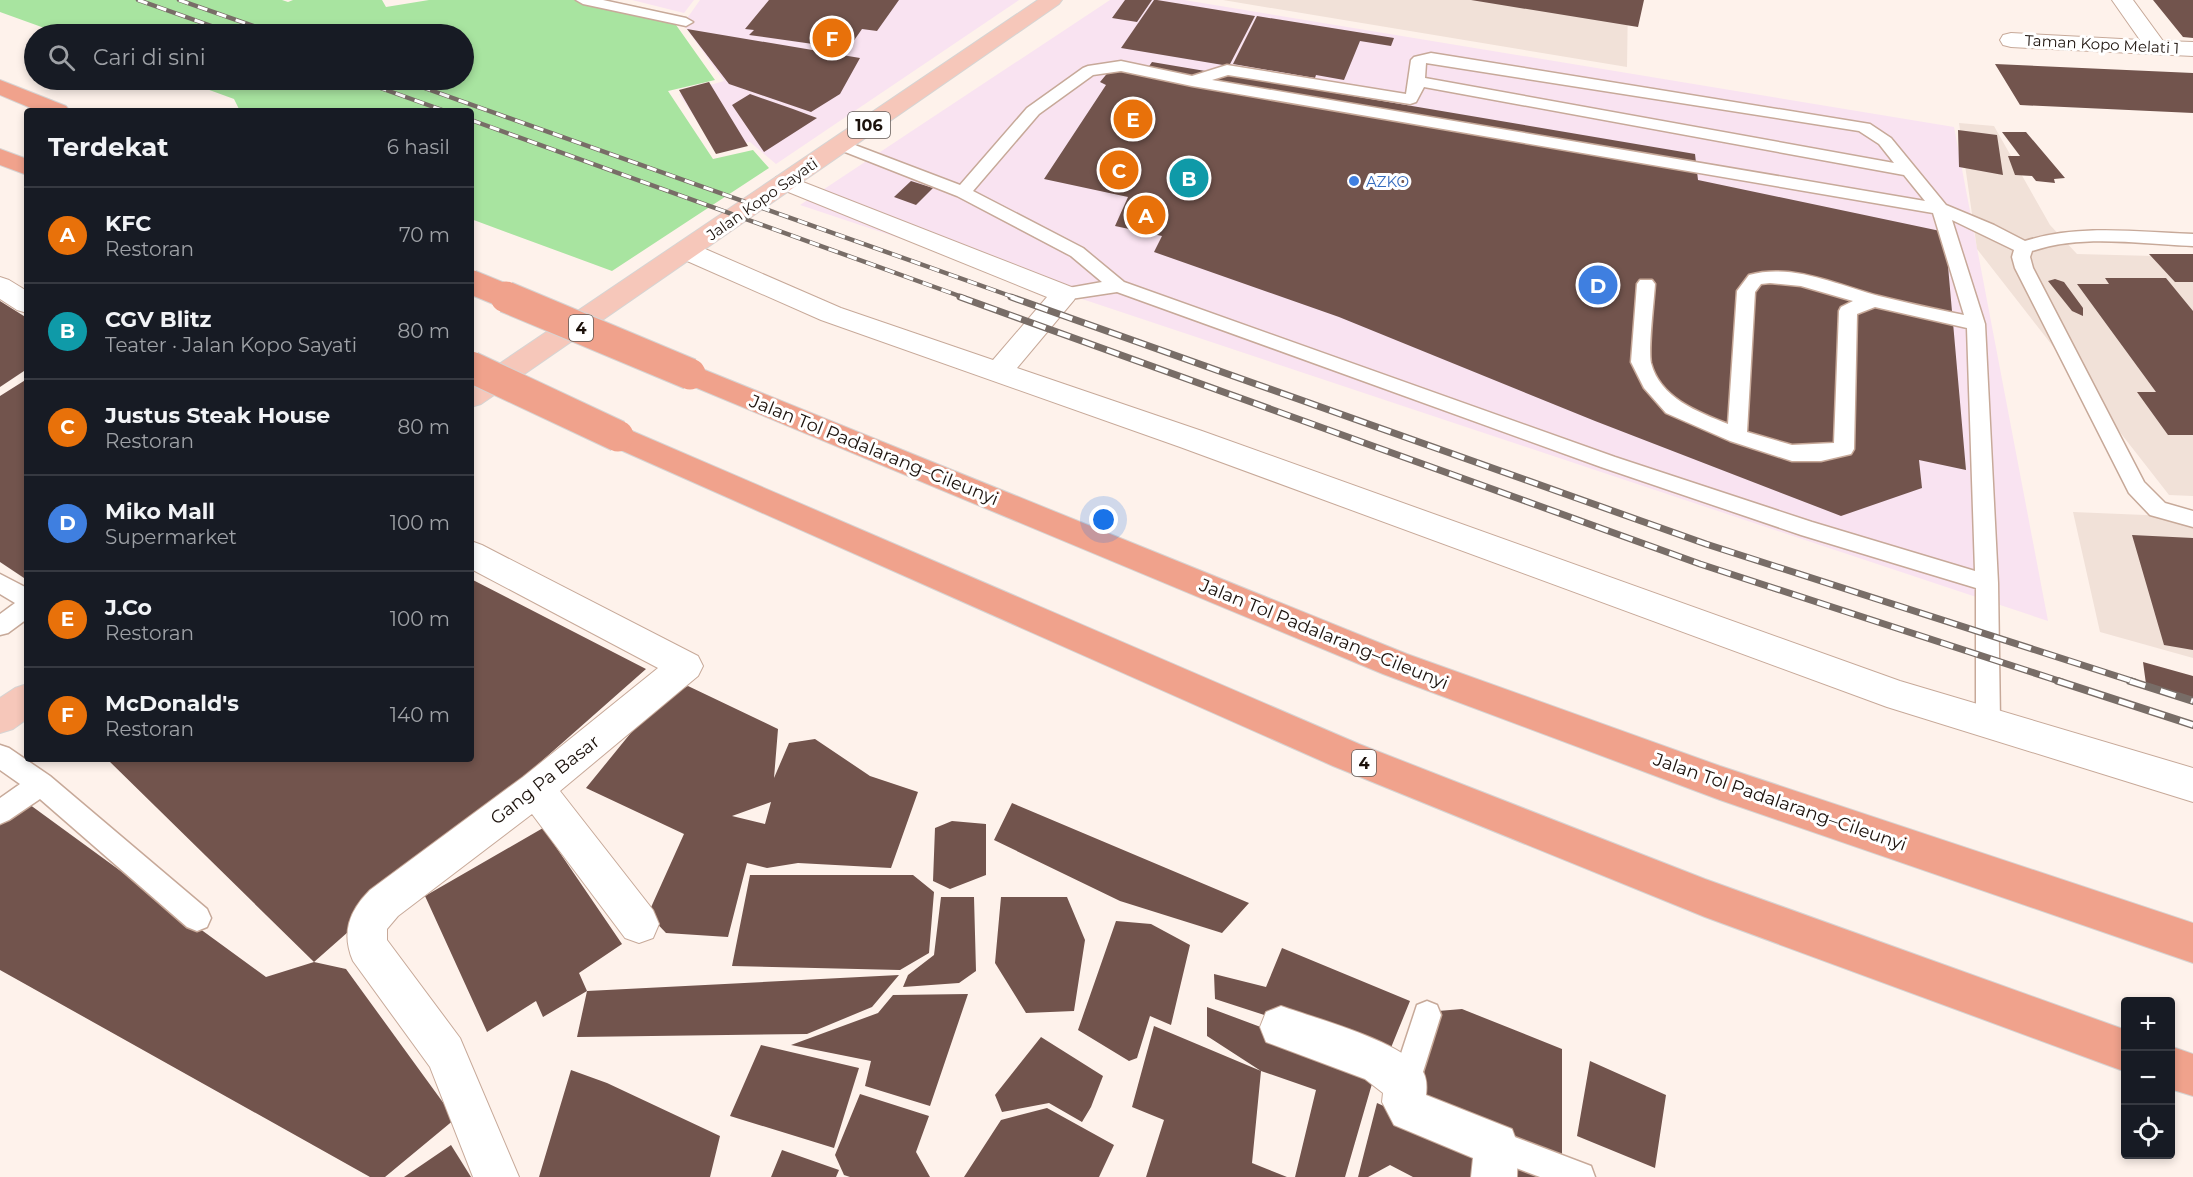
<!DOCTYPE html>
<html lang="id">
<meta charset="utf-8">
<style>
:root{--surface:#171b24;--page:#20242c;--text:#f1f3f6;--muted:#9ea1a6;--line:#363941;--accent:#417d17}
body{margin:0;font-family:Montserrat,sans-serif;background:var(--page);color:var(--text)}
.controls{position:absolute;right:18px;bottom:18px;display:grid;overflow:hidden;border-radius:6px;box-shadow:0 3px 9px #0003}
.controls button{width:54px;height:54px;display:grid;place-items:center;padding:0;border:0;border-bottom:2px solid var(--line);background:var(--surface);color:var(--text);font:30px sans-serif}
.you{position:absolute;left:1104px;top:520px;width:21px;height:21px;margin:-15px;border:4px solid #fff;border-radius:50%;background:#1a73e8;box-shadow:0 0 0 9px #1a73e833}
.badge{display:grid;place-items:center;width:39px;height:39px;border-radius:50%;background:var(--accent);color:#fff;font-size:20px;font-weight:700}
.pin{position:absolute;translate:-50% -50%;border:3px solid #fff;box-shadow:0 2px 6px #0006}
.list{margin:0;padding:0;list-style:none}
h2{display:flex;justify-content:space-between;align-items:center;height:78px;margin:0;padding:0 24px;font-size:26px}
h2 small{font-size:20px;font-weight:400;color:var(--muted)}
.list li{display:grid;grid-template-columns:39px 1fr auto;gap:18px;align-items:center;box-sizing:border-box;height:96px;padding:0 24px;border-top:2px solid var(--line)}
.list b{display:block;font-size:22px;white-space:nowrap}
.list p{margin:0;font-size:20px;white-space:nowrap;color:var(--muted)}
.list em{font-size:20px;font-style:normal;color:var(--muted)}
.icon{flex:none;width:33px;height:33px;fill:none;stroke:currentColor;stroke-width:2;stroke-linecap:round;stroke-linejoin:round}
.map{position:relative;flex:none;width:2193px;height:1177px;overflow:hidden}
.search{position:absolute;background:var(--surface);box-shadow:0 3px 9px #0003;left:24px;top:24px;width:450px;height:66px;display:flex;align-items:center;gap:15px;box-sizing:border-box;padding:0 21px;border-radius:33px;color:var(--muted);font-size:22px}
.panel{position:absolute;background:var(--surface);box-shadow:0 3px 9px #0003;left:24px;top:108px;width:450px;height:654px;border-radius:6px}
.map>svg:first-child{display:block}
</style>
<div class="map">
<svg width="2193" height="1177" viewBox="0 0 2193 1177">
<rect width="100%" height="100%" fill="#fef2eb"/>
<path fill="#f9e3f1" d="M632,0h62l-10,13z
M700,0h319l-243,164 -26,-22 -35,5 -36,-53 45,-13 -41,-57z
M1110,0h74l770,127 94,494 -1248,-416z"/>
<path fill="#f1e1d8" d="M1223,0h405l-1,67z
M1959,123l35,3 56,99 27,29 116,3v239l-24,-1 -192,-246z
M2073,512l120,5v141l-93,-26z"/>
<path fill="#a8e4a0" d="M0,0h282l6,2 5,-2h89l4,7 43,-7h177l63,15 46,65 -47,11 45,68 40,-9 16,18 -157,103 -141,-52v-108h-231l-6,-12 -52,-19h282v-46h-403l-61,-22z"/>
<path fill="#72544d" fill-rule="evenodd" d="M769,0h130l-22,31 -15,-2 -14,20 -99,-14 5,-5 -9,-1z
M1125,0h27l-15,22 -25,-4z
M1154,0h3l98,16 -26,50 -108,-18z
M1471,0h173l-6,27z
M2153,0h40v38l-10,-1z
M1257,16l137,22 -3,8 -31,-5 -16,39 -28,-5 -1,3 -82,-14z
M687,29l173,29 -20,36 -29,18 -82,-28z
M1152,62l543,92 3,26 247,52 21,238 -47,-10 3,28 -81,28 -246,-95 -256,-104 -185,-65 8,-16 -47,-10 13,-29 -84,-18 62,-94 -6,-3 10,-12 33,5z
M1995,64l198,9v40l-173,-8z
M709,82l39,64 -32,8 -37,-64z
M750,94l43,15 24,9 -53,34 -32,-47z
M1958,130l39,5 6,40 -44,-8z
M2002,132h24l39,46 -11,1 1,4 -19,-2 -4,-5 -17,-1 -7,-19h12z
M911,181l22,7 -17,17 -22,-8z
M2149,254h44v28h-18z
M2105,278h61l27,33v124h-25l-31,-43h19l-79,-108h32z
M2055,279l9,3 19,26v8l-11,-5 -24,-30z
M0,301l27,17v51l-27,18z
M27,379v201l-27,-18v-166z
M2132,535l61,3v112l-29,-5z
M471,579l175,90 -332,293 -207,-203h364z
M2143,662l50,14v23l-47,-15z
M688,686l90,43 -4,49 15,-35 26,-4 55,37 48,16 -27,76 -93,-5 -31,5 -20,-5 -19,74 -62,-4 -18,-19 36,-80 -98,-46 70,-86zM771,802l-6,22 -33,-8z
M22,799l244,178 48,-15 32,7 109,150 -70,58h-15l-370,-207v-153z
M1012,803l237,100 -27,30 -102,-32 -126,-61z
M952,821l34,3v51l-36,14 -17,-8 2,-53z
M543,828l79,116 -43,29 8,18 -44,26 -7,-16 -49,31 -62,-136z
M750,875h163l21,17 -5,61 -29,17 -168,-4z
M941,897h33l2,74 -17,12 -56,4 5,-12 26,-20z
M1001,897h66l18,43 -11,71 -48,2 -31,-50z
M1116,921l35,3 39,21 -19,80 -21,-9 -13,42 -8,3 -51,-31z
M1282,948l128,53 -22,54 -173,-56 -1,-25 52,13z
M899,975l-27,32 -65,27 -230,3 10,-46z
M968,994l-38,112 -65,-20 6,-25 -80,-16 87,-32 15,-18z
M1207,1007l169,63 -31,107h-50l21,-87 -55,-19 -54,-35z
M1462,1009l100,40v107l-145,-54 21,-91z
M1154,1026l107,45 -9,92 35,14h-141l18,-57 -32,-13z
M1041,1037l62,39 -12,31 -9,15 -33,-19 -47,9 -7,-17z
M761,1045l98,23 -25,80 -104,-32z
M1590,1061l76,34 -11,73 -78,-32z
M571,1070l36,13 113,53 -10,41h-171z
M860,1094l69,22 -13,36 14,25h-80l-6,-2 -9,-20z
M1377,1103l103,46 -1,28h-66l-23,-12 -22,12h-10z
M1047,1108l67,37 -15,32h-135l37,-57z
M451,1145l20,32h-67z
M782,1150l57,20 -3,7h-65z
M1510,1164l35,13h-36z"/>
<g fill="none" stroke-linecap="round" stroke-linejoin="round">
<defs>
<path id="lane" d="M576,0h27l83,18 7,4 -7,4 -103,-22z
M1431,53l439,71 21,14 55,67 48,20 31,16c54,-17 113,-9 168,-7v12c-53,-2 -110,-12 -161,5l-2,6 3,11 111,214 21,21 28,8v16l-43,-12 -21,-22 -114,-225 -3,-11 2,-7 -62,-30 33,104 13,259 2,139 -3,7 -9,4 -9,-4 -3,-7v-134l-175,-53 -200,-68 -484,-175 -53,8 -7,-2 -2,-4 2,-4 45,-8 -31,-26 -114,-60 -122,-48 -2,-3 2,-3h12l113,43 67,-77 56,-40 5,-2 33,-5 71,15 35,-11 179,29 5,-34 3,-3zM1426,63l433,68 20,13 15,19 -469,-85zM1121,71l71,15 741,127 31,102c-29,-6 -57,-12 -85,-19 -42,-11 -86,-33 -130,-21l-12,16 -9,133c-30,-12 -68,-26 -77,-61 -3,-14 3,-62 4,-79l-3,-4h-12l-3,4 -6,78 13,26 22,25 64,28 62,20h29l30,-7 3,-5 3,-135 18,-7 92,21 8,243 -163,-49 -197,-65 -491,-175 -41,-34 -110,-57 66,-77 54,-39zM1228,75l182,29 6,-2 8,-15 480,88 21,26 -713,-121zM1770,283l31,3 52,15 -12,6 -2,4 -5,132 -42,2 -45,-13 8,-140 6,-8z
M0,574l27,14v31l-19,14 -8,2v-21l15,-11 -15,-9z
M0,745l9,3 41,28 157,133 4,9 -4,9 -10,4 -10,-4 -147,-128 -31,21 -9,4v-26l20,-14 -20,-14z
M1427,1001l10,4 4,10 -25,79 -10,5 -10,-5 -5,-10 26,-79z
M1496,1130l95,36 4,11h-55l-55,-21 -4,-11 4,-11z"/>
<path id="street" d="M2112,0h21l30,41 30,1v14l-182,-9 -8,-2 -3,-5 3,-5 8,-2 129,7z
M785,175l289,113 3,6 -3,6 -57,68 185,63 698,250 293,87v34l-306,-95 -707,-260 -359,-127 -143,-63 -4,-6 4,-6 9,-2 9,2 145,63 152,52 54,-63 -271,-110 -3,-5 3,-5z
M0,277l9,3 18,11v22l-10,-3 -17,-11z
M471,541l11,4 216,111 5,10 -5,10 -138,115 93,119 6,14 -6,14 -14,5 -14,-5 -93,-124 -134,102 -11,13v11l73,98 59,139h-46l-43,-110 -77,-106c-12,-28 -4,-50 17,-71l153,-113 135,-109 -187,-99z
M1281,1006c36,13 117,34 140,63 6,7 6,17 5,26l86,34 6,16 -1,32h-46l2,-19 -79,-33 -12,-23 1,-9 -18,-14 -99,-37 -6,-15 6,-15z"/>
<path id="primary" d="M1038,0h24l-3,4 -578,400 -10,3v-24z
M27,684v35l-14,10 -13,4v-35l15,-10z"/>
<path id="highway" d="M0,80l66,26 4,5h-32l-38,-16z
M0,149l27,10v16l-27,-10z
M690,364l717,290 313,112 473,157v40l-473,-163 -337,-126 -703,-293 -4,-7 4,-7z
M618,425l741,319 346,135 421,151v42l-421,-155 -372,-151 -726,-322 -4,-8 4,-8z
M2170,1046l23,8v42l-23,-7z"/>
</defs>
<use href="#lane" stroke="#c7a999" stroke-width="3"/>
<use href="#street" stroke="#c7a999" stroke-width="2"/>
<use href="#primary" stroke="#d6d4d3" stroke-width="2"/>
<use href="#highway" stroke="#d6d4d3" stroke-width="2"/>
<use href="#lane" fill="#fff" fill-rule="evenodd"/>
<use href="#street" fill="#fff" fill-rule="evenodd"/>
<use href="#primary" fill="#f6c7ba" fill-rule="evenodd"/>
<use href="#highway" fill="#f0a28c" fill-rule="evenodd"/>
<defs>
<path id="rail-far2" d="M138,0l96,34
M179,0l97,34
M358,80l87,31
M402,80l614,218
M471,120l494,178"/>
<path id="rail-far1" d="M960,297l740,267 362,118
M1011,297l695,247 429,138"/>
<path id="rail" d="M2058,681l135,44
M2130,681l63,20"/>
</defs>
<use href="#rail-far2" stroke="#786d67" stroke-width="4.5"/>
<use href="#rail-far1" stroke="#786d67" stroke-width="7"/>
<use href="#rail" stroke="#786d67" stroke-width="8"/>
<use href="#rail-far2" stroke="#fff" stroke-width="3" stroke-dasharray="10" stroke-linecap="butt"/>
<use href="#rail-far1" stroke="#fff" stroke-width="4.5" stroke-dasharray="13" stroke-linecap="butt"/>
<use href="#rail" stroke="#fff" stroke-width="5" stroke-dasharray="16" stroke-linecap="butt"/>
<defs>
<path id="highway-bridge-far1" d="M471,282l39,16"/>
<path id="highway-bridge" d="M506,297l184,77
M471,367l147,69"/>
</defs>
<use href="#highway-bridge-far1" stroke="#d6d4d3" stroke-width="26" stroke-linecap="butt"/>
<use href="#highway-bridge" stroke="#d6d4d3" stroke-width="33" stroke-linecap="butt"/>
<use href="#highway-bridge-far1" stroke="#f0a28c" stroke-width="24"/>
<use href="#highway-bridge" stroke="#f0a28c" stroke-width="31"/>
</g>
<circle fill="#3f7fe0" stroke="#fff" stroke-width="2" cx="1354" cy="181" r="6"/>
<g text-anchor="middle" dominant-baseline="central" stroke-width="6" stroke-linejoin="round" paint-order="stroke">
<g font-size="15" fill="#1c120c" stroke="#fff">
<text transform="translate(2102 44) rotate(3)">Taman Kopo Melati 1</text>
<text transform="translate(762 199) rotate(-35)">Jalan Kopo Sayati</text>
</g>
<g font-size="15" fill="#366cbe" stroke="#fff" text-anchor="start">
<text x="1366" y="181">AZKO</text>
</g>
<g fill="#fff" stroke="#605955" stroke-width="1.5">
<rect x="848" y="112" width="42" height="26" rx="4.5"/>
<rect x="569" y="315" width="24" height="26" rx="4.5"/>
<rect x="1352" y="750" width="24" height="26" rx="4.5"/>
</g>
<g font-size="16" font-weight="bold" fill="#1c120c">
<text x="869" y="125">106</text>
<text x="581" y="328">4</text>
<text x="1364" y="763">4</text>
</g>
<g font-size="18" fill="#1c120c" stroke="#fff">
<text transform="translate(874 450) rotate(22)">Jalan Tol Padalarang–Cileunyi</text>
<text transform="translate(1324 634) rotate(22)">Jalan Tol Padalarang–Cileunyi</text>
<text transform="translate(545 780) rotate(-38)">Gang Pa Basar</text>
<text transform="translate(1780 802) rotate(19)">Jalan Tol Padalarang–Cileunyi</text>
</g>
</g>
</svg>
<div class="controls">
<button>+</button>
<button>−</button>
<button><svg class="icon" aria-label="locate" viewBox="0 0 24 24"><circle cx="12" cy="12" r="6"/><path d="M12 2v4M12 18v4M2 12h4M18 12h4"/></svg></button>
</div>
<div class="you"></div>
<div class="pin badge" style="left:1146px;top:215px;background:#e8710a">A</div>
<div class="pin badge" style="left:1189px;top:178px;background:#0f9aa8">B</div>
<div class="pin badge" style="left:1119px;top:170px;background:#e8710a">C</div>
<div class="pin badge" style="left:1598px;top:285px;background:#3f7fe0">D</div>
<div class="pin badge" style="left:1133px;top:119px;background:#e8710a">E</div>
<div class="pin badge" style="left:832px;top:38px;background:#e8710a">F</div>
<div class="search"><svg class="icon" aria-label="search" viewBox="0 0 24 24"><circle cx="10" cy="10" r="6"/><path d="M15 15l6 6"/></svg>Cari di sini</div>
<section class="panel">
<h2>Terdekat<small>6 hasil</small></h2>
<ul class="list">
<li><span class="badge" style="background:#e8710a">A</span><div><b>KFC</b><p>Restoran</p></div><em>70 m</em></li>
<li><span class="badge" style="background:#0f9aa8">B</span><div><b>CGV Blitz</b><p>Teater · Jalan Kopo Sayati</p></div><em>80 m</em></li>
<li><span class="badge" style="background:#e8710a">C</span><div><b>Justus Steak House</b><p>Restoran</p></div><em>80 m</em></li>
<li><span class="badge" style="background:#3f7fe0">D</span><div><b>Miko Mall</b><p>Supermarket</p></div><em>100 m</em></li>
<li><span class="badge" style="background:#e8710a">E</span><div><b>J.Co</b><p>Restoran</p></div><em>100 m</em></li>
<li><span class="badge" style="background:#e8710a">F</span><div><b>McDonald's</b><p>Restoran</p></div><em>140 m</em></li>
</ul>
</section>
</div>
